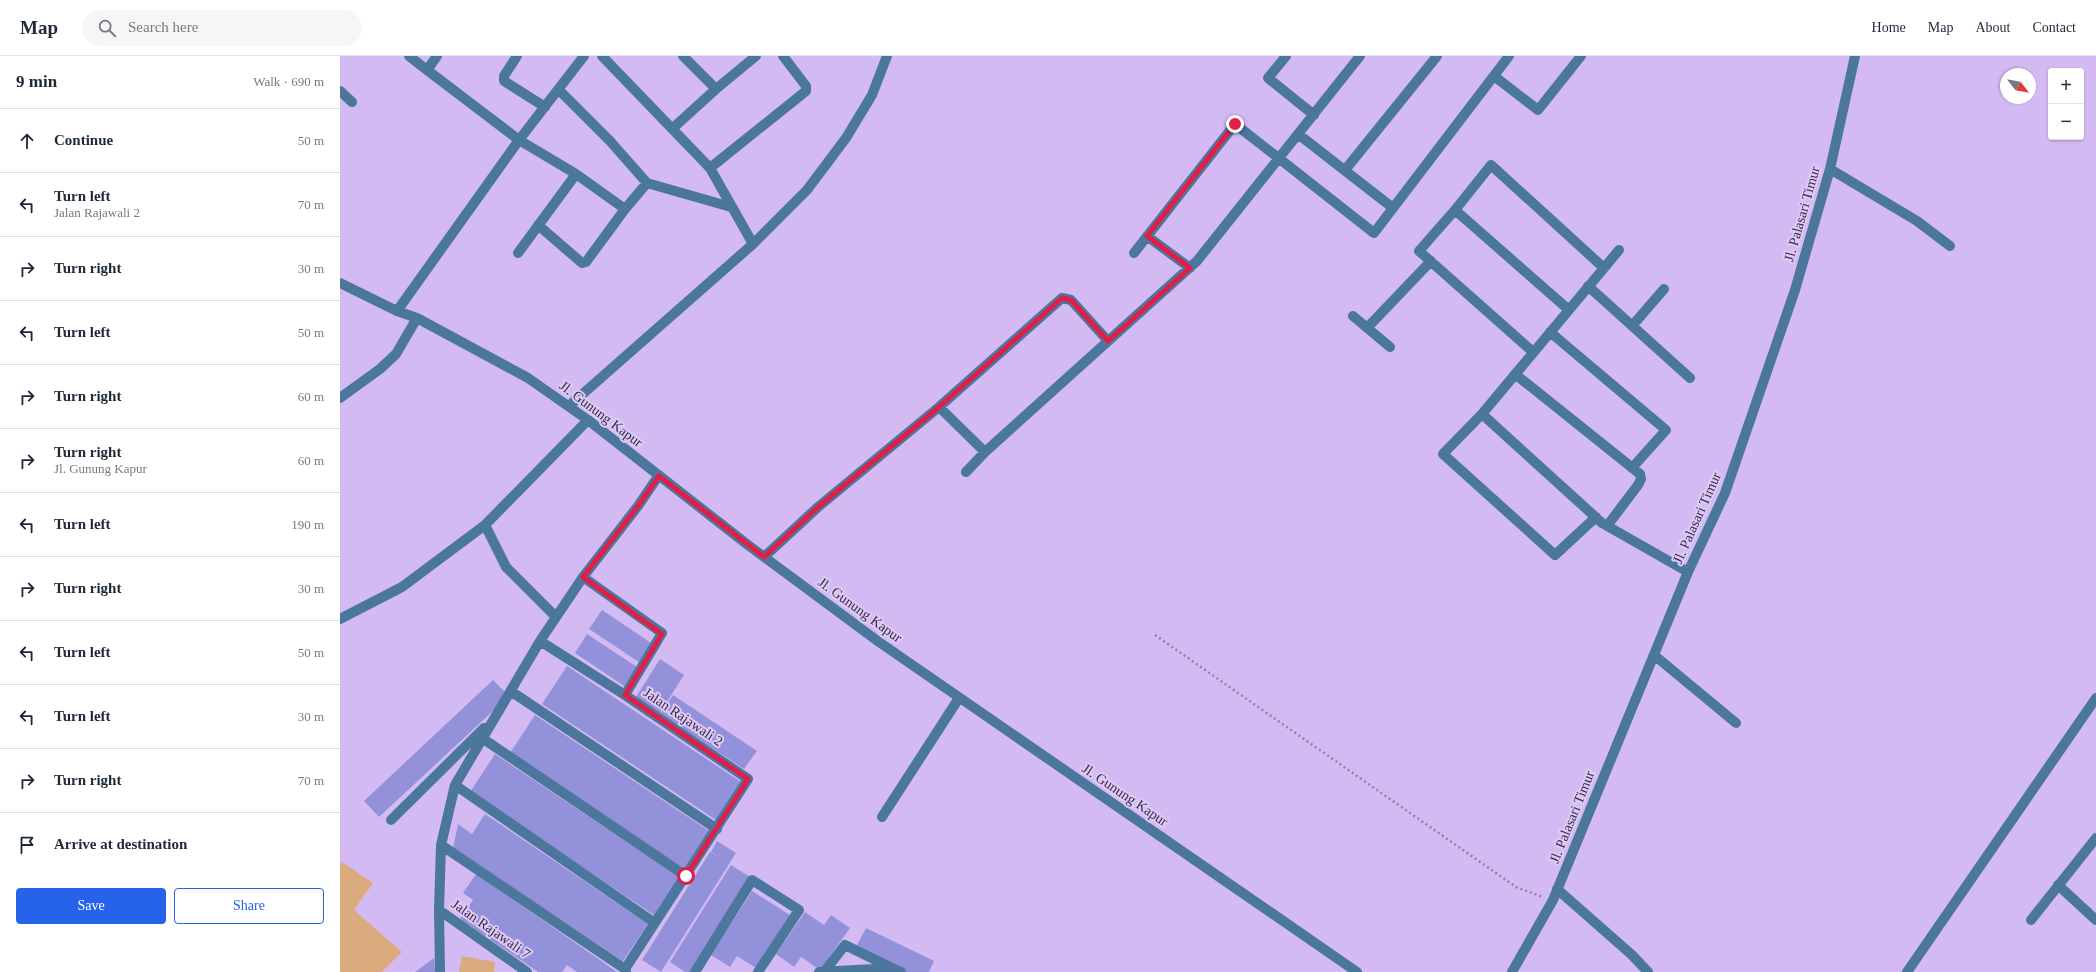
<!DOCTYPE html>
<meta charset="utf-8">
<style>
:root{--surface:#fff;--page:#f6f6f7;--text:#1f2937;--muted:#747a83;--line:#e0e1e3;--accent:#2563eb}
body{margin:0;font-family:"Times New Roman",serif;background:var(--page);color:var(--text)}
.controls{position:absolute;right:12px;top:12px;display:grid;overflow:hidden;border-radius:4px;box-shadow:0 1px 3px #0004}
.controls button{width:36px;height:36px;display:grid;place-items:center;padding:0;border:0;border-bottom:1px solid var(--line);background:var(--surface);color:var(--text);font:20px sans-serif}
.compass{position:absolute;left:1660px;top:12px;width:36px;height:36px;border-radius:50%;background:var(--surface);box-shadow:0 1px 3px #0004;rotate:121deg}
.stop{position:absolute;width:12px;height:12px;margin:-9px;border:3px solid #e11d48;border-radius:50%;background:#fff}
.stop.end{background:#e11d48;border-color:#fff;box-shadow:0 1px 4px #0008}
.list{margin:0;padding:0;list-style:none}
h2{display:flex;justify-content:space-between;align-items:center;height:52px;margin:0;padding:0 16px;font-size:17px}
h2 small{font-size:13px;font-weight:400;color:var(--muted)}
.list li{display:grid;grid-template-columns:26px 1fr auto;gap:12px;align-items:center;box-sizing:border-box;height:64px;padding:0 16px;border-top:1px solid var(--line)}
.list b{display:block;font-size:15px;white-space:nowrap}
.list p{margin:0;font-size:13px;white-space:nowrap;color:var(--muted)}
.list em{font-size:13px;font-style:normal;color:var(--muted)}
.actions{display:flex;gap:8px;padding:12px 16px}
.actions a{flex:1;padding:9px 0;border:1px solid var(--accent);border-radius:4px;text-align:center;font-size:14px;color:var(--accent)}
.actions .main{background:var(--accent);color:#fff}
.icon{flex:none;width:22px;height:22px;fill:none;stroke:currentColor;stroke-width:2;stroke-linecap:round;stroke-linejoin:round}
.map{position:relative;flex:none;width:1756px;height:916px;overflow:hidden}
header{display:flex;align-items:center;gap:24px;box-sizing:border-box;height:56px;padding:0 20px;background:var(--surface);border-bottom:1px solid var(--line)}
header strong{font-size:19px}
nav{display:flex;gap:22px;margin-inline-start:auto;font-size:14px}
.search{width:280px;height:36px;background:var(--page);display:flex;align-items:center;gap:10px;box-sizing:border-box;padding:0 14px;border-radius:22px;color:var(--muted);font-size:15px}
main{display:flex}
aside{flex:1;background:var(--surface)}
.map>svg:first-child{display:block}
</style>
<header>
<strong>Map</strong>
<div class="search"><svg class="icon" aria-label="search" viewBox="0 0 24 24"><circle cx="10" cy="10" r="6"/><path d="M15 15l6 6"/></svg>Search here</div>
<nav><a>Home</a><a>Map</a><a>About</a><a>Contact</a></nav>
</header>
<main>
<aside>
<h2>9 min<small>Walk · 690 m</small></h2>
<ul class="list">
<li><svg class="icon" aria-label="ahead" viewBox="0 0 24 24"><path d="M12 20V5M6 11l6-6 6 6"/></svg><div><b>Continue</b></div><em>50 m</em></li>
<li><svg class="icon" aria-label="left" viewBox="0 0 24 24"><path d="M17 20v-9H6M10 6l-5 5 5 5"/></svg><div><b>Turn left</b><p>Jalan Rajawali 2</p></div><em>70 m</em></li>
<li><svg class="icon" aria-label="right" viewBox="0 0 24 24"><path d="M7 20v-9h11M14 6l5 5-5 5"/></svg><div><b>Turn right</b></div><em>30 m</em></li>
<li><svg class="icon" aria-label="left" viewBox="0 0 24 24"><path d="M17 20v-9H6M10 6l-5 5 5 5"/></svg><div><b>Turn left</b></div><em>50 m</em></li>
<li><svg class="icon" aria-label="right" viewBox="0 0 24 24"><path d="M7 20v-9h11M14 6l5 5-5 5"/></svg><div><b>Turn right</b></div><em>60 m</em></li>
<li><svg class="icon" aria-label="right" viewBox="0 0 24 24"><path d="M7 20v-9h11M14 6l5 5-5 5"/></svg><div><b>Turn right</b><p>Jl. Gunung Kapur</p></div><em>60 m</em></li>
<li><svg class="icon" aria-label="left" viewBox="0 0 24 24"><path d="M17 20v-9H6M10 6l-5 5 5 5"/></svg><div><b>Turn left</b></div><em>190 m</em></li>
<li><svg class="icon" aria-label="right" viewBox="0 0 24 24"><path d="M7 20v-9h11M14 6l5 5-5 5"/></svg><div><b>Turn right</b></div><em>30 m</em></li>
<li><svg class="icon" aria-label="left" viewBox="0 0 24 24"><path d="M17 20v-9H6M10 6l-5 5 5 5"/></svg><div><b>Turn left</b></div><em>50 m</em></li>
<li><svg class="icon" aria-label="left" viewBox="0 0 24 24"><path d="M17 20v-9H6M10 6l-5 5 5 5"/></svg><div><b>Turn left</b></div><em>30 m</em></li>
<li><svg class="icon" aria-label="right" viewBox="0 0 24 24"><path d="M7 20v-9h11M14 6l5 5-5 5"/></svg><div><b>Turn right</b></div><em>70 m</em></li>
<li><svg class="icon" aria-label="arrive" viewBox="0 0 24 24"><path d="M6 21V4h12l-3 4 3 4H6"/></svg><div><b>Arrive at destination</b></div></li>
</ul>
<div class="actions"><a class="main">Save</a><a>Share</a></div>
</aside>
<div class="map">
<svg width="1756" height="916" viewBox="0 0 1756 916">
<rect width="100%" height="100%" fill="#d4baf3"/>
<path fill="#dcab7d" d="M2,806l31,21 -19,27 48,42 -20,20h-42v-106z
M122,900l33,6 -1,10h-35z"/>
<path fill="#9491db" d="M262,554l52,35 -12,19 -53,-35z
M247,578l53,35 -13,19 -52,-35z
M320,603l24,16 -24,38 -24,-16z
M227,610l174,116 -25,38 -174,-116z
M153,624l16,16 -130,121 -15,-16z
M333,639l84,56 -13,18 -84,-55z
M195,659l174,116 -25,38 -174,-116z
M155,698l184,123 -25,38 -184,-123z
M145,758l163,110 -25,37 -170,-113 5,-24 14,10z
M377,785l19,12 -75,119 -19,-12 68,-108 13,7 -12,-7z
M391,809l19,12 -60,95h-5l-15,-10z
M136,818l124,86 17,12h-40l-10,-7 -5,7h-24l-78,-53 13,-19 -10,-7z
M412,835l38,24 -34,53 -19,-12 -7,11 -19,-12z
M465,856l19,13 7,-10 19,13 -30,42 -19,-13 -7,10 -18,-13z
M526,872l68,33 -5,11h-25l-49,-23z
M94,902l1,14h-20z"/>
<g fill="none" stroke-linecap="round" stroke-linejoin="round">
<path stroke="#937faa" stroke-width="2.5" stroke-dasharray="2 3" stroke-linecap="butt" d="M815,579l361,252 27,10"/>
<path stroke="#4b779c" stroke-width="10" d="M69,0l18,14 10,-14
M177,0l-13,20v5l41,26
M244,0l-65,84 57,34 49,35 22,-26
M262,0l108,112
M343,0l33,33 40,-33
M946,0l-18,22 46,37
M1154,20l44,34 43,-54
M219,34l51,51 37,42 84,24
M0,35l12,11
M333,72l43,-39
M958,78l95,74
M1490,113l87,52 33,25
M1005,114l92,-114
M1115,154l114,100
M198,169l44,38 4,-1 39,-53
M807,180l43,32
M413,188l-43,-76 96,-77v-5l-23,-30
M1279,194l-137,164 120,109 86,49
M178,197l58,-79
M794,197l101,-129 139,109 135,-177
M0,227l57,28 20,7 111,60 60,42 160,125 131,97 478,330
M1248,230l102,92
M57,255l122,-171 -92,-70
M1013,260l37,31
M1292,270l32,-37
M1027,272l64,-67
M1210,276l116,98 -34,38
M1193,296l-114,-101 36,-41 36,-45 113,103
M1175,318l125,100 1,5 -3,6 -31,41
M0,342l40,-29 16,-15 21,-36
M229,350l184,-162 54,-54 39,-52 26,-43 15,-39
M599,351l46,45
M1142,358l-39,40 112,101 41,-38
M626,416l19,-20 212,-191 163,-205
M145,469l21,42 50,50
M424,501l54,-50 121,-100 123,-109 9,2 37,41
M243,521l79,56 -37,62
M0,563l62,-32 83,-62 103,-105
M200,585l85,54 123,84 -123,190 1,3
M1314,599l82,68
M172,636l205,137
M142,682l204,138
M115,729l200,138
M542,761l77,-119
M51,764l93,-92
M101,789l184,124
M1718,829l38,35
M1217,833l75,66 16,17
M99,854l88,62
M1691,864l65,-82
M100,916l-1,-62 2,-65 14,-60 85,-144 43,-64 55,-71 21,-31
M355,916l57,-92 47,30 -41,62
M479,916l73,-4 9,4
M484,916l21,-27 47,23 1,4
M1172,916l41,-72 135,-328 37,-79 70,-203 35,-121 25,-113
M1567,916l189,-274"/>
</g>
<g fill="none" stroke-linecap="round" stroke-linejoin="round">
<path stroke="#e11d48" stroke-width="5" d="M346,820l62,-97 -123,-84 37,-61 -79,-57 55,-71 21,-30 105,81 54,-50 121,-100 123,-109 9,2 37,41 82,-73 -43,-32 88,-112"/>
</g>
<g text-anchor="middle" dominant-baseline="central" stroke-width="4" stroke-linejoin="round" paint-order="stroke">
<g font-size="14" fill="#352b41" stroke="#decaf8">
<text transform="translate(1462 158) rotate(-74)">Jl. Palasari Timur</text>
<text transform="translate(261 358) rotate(37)">Jl. Gunung Kapur</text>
<text transform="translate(1357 462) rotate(-66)">Jl. Palasari Timur</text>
<text transform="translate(520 554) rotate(36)">Jl. Gunung Kapur</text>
<text transform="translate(343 661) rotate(34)">Jalan Rajawali 2</text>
<text transform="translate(785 739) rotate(34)">Jl. Gunung Kapur</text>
<text transform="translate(1232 761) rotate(-68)">Jl. Palasari Timur</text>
<text transform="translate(151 873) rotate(35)">Jalan Rajawali 7</text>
</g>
</g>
</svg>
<div class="controls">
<button>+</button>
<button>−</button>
</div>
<svg class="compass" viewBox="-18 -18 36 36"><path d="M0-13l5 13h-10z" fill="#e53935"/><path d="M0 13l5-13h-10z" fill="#747a83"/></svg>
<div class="stop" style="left:346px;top:820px"></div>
<div class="stop end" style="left:895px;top:68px"></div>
</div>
</main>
